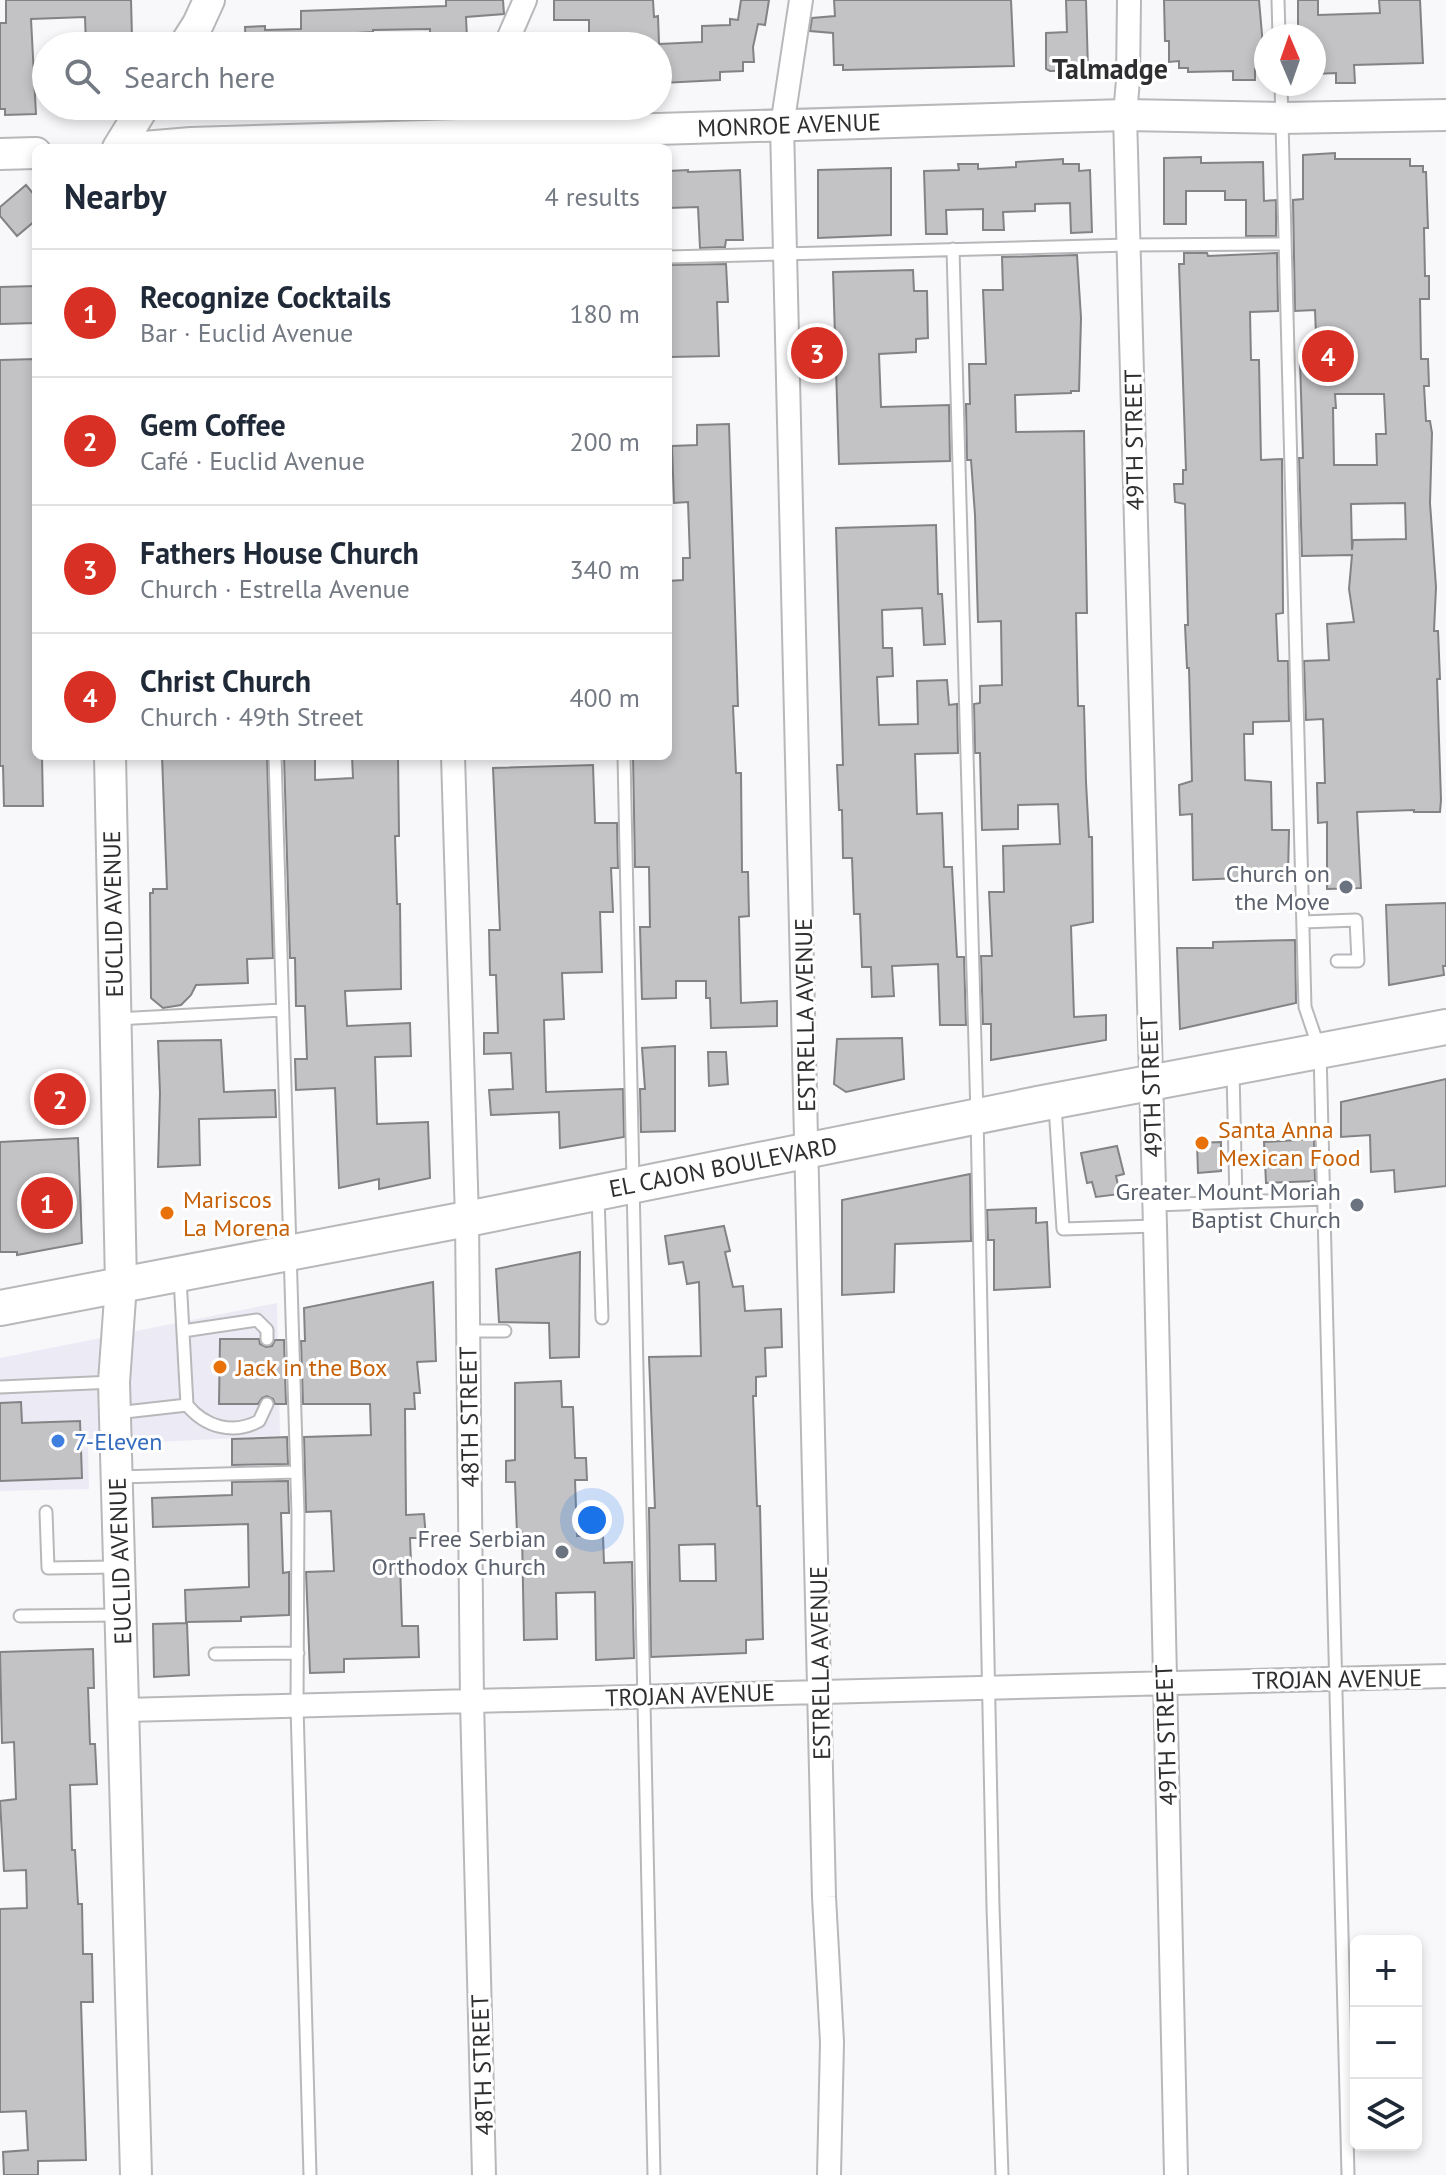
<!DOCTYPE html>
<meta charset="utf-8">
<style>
:root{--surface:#fff;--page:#f2f2f3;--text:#1f2937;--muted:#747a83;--line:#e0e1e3;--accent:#d93025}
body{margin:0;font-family:"PT Sans",sans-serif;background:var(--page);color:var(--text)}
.controls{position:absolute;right:24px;bottom:24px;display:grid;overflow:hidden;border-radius:12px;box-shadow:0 4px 12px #0003}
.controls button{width:72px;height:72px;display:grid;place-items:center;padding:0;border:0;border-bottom:2px solid var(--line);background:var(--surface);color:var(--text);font:40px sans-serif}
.compass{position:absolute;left:1254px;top:24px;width:72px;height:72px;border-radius:50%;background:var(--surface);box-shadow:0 4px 12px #0003;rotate:358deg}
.you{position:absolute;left:592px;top:1520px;width:28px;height:28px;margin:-20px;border:6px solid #fff;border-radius:50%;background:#1a73e8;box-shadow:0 0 0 12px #1a73e833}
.badge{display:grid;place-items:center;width:52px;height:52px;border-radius:50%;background:var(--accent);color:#fff;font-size:26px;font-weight:700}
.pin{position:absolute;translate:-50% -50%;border:4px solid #fff;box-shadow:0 2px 8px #0006}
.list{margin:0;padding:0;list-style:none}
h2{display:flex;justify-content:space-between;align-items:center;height:104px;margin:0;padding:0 32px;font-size:34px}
h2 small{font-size:26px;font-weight:400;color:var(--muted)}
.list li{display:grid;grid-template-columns:52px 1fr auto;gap:24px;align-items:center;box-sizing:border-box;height:128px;padding:0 32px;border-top:2px solid var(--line)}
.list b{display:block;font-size:30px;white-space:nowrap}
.list p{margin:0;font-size:26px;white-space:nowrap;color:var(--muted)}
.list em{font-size:26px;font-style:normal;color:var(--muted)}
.icon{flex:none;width:44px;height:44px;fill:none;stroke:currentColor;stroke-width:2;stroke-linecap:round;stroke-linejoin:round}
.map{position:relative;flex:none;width:1446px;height:2175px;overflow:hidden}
.search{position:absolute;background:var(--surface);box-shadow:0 4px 12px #0003;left:32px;top:32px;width:640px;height:88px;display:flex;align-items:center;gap:20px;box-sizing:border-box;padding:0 28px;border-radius:44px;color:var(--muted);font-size:30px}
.panel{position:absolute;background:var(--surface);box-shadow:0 4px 12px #0003;left:32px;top:144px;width:640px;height:616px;border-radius:12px}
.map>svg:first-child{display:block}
</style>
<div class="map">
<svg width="1446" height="2175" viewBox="0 0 1446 2175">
<rect width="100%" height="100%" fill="#f8f7fa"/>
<path fill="#eceaf4" d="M277,1303l3,133 -192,9 1,44 -89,2v-133z"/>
<path fill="#c3c2c5" stroke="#838285" stroke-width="2" fill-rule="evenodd" d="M6,0h125l1,37h-2v6h-4v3h-40l-1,-29 -54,2 5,95 -31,1v-6h-5v-86h6z
M446,0h57l1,14 -38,3 1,21 -3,-1v9h-34v-17l-57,1v2l-31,2 1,12h-97l-1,-19 20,-1v4l36,-1v-18l145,-5z
M554,0h99l1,17 4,-1 1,28 43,-2v-16l28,-1v-6l8,1 3,-20h28l-4,25 -7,-1 -5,23 1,15h-11v9l-23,1v8l-58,3v-3h-4v-34h-69v-26h-35z
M834,0h177l3,66 -171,4v-5h-9l-1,-32 -23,-2 2,-13 23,-2z
M1066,0h20l2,70 -38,1 -4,-2v-36l21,-1z
M1164,0h95l6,69h-10v11h-22v-9l-45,1v-4h-9v-7l-10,1v-21h-4z
M1298,0h20v15l62,-2 -1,-13h41l3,63 -69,2 1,18h-19v-10l-22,1v-38h-16z
M1335,153v6h75v7h13v6h3l2,56h-4l1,48h4v23h-9l1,60h7l1,27h-5l2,35h4l2,12 -2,70 6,84 -2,44h4l2,48h-3l4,121 -1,12h-26v-2l-57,2 4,76 -34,1v-67l-9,1 -1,-40h8l-2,-64 -17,1 -2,-59 25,-1 -2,-36 27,-2 -5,-33 3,-34 -50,1 -3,-98h4l-3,-97 17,-1 -2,-50 -20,1 -2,-111 10,-1v-44zM1335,394h49l2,40h-10l1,31h-43l-1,-57h3zM1405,503l1,36 -53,1 -1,10 -1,-46z
M1201,157v6l62,-1 1,39 12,-1v36h-30v-36h-21v-9h-39v33h-22v-66z
M1063,159v5h16v7l11,-1 2,62 -21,1 -1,-30 -35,1v7l-32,1 1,18h-21v-21l-37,1 1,24h-21l-2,-63 35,-1 -1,-6h20v5l38,-2v-5z
M891,168v67l-73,3v-68z
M688,170v2l52,-2 3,70h-17l-1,7 -25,1 -2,-41 -30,1v-37z
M26,185l10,12v23l-19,16 -17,-20v-9z
M1184,253h23l1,3 69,-3 1,58 -28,1 1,48h8l2,100 21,-1 1,154 -7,1 2,47h10l1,60 -36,1v12h-9l1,46 26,2 1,48h17l-1,46 -95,4 -1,-66 -12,1 -1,-30 13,-4 -3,-113h-2l-2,-43h3l-3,-121 -10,-2 -1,-18h9v-14h3l-7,-206h5z
M1077,255l4,63 -2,73h-8v2l-56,2 1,37 68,-1 3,182h-11l2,93h6l2,76 3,55h3l1,85 -22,4 3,91 32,-2v25l-115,20v-36h-8l-2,-68h11l-3,-64h15l-1,-46 57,-2 -2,-40 -40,1v24l-36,1 -2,-77h-5l-1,-49 6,-1v-17l22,-1 -1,-64 -23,1 -3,-107 -4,-55h-4l-1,-56h4l-1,-40h17l-3,-74h20l-1,-33z
M726,264l2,38h-11l2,54 -49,1 -2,-92z
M913,270l1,21h13l1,47 -12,1v13l-37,2 2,53 68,-2 1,56 -111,3 -6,-192z
M36,286v37l-36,1v-37z
M36,359v397h6l1,50h-39l-1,-40h-3v-406z
M729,424l9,282h-5l3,67h5l1,99h6l1,44 -10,1 2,86 36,-2v25l-66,2 -1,-30h-4v-17h-30v17l-34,1 -2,-72h10l-1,-60h-14l-2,-111h35v-175l15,-1v-22h7l-2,-56 -14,1 -2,-57 25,-1v-20z
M936,525l2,69h4l3,50 -21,1 -2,-37 -40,2 1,38h9l1,28 -16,1 2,48 39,-1 -1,-43 30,-1 2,25 8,-1 1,49 -43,1 2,60 25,-1 2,54h8l5,90h7l2,68h-26l-2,-61 -46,2 2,30 -22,1 -1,-30h-9l-2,-53h-6l-2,-56h-9l-1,-48h-3l-2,-45h6l-7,-237z
M162,756h105l6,202 -26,1 1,24 -52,2 -5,10 -10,10 -18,3 -12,-10 -1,-105h3v-4h14z
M284,756h31v24l38,-2 -1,-22h46l1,80h-4l2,68h3l1,85 -56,2 2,35 63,-3 1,33 -36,1 2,67 51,-2 2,56 -51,11v-10l-40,9 -4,-100 -39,2 -1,-31h12l-2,-53h-9l-1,-48h-5z
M593,765l2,58h22l1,45h-7l2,44h-13l2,60 -40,1 2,46 -20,1 2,72 77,-3 1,48 -64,11 -1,-36 -68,3 -2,-25 24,-1 -2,-36 -27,1v-21h14l-2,-58h-6l-1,-45h11l-7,-162z
M1446,903v63h-3l1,9 -55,10 -3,-80z
M1295,940l1,63 -116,26 -3,-81h36v-6z
M902,1038l2,41 -58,13 -12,-8 3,-45z
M221,1040l3,52 51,-2 1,27 -77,2 1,46 -42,2 2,-74 -2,-52z
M675,1046v85l-34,1 -1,-43h5l-3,-41z
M708,1052h18l2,32 -19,2z
M1446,1079v107l-51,6 -1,-22 -23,2 -1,-37 -29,2v-35z
M78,1138l4,105 -65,12v-3h-17v-110z
M1314,1139l1,42 -49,2 -2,-41z
M1221,1142v29l-23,2 -1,-30z
M1117,1146l7,28 -8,2 4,18 -24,3 -4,-15 -5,1 -6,-30z
M970,1174l1,67 -76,3 -1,48 -52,3v-95z
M1036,1208v15l11,-1 3,65 -56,3v-50h-6l-1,-30z
M724,1226l6,25 -5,1 8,35 10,-1 2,25 36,-2 1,38 -17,1 1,28 -10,1v19h-3l4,110h3l3,133 -17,1v13l-95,4 -2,-149h6l-6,-151 52,-1 -2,-74 -12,2 -4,-22 -14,2 -4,-28zM715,1544l1,37h-36l-1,-36z
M580,1252l-1,105 -29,1 -1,-35 -50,-1 -3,-53z
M433,1282l3,79 -19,1 3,31h-6l1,16h-10l1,106 18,-1 2,24h-16l1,24 -11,1 2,63h16l1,31 -75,2v13l-34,1 -4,-101 28,-1 -3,-60 -25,1 -2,-75 67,-2 -1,-31h-67l-2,-63h4l-1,-33z
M220,1339h39l1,5 6,3 6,-1 3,-6h9l2,64h-11l-2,-5 -6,-3 -5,2 -4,6h-39z
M561,1381l1,26h11l2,51h11l1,22h-12l2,56h26l1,27 28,-1 2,96 -38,2 -1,-68 -39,1 1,46 -33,1 -2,-107 -5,1 -2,-52h-9v-21l9,-1v-77z
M21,1402l1,21 58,-2 2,57 -82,3v-78z
M287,1437l1,27 -56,1v-26z
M288,1481l1,32h-8l2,60 6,-1v43l-48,2v4l-55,1 -1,-32 64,-3 -1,-63 -95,3 -1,-29 80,-3v-13z
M187,1623l2,52 -35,2 -1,-53z
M93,1649l1,39h-6l2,56h5l2,40 -27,1 2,65h3l3,54h4l1,50h9l1,48h-12l5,158 -48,1v14h-34l-1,-23 25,-2 -2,-39 -26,1v-203l27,-1 -1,-38 -22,1 -4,-70 16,-2 -2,-57 -12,1 -2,-91z"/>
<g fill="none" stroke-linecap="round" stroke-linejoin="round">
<defs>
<path id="lane" d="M1278,0l1,36
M1281,84l24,923 15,44 28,1124
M953,249l24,867 16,791 9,268
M668,257l461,-12 156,-1
M275,756l23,758 -1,192 13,469
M624,756c12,473 18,946 30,1419
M1303,922l53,-2 2,41h-21
M116,1019l166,-9
M1233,1071l3,131
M1055,1106l8,123 92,-3
M598,1196l4,122
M1155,1205l169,-6
M180,1278l7,127c18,22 46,30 72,16l8,-17
M183,1331l74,-11 10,10v9
M468,1331h37
M0,1387l114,-5
M116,1413l71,-8
M118,1477l178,-5
M46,1512l2,56 68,-1
M20,1616l99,-1
M215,1654l83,-1"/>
<path id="street" d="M801,0l-19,126 42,1771 8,145 -3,133
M1129,0l-1,80 -3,35 30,1111 21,949
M505,46l20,-46
M459,147l16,-41
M453,756l14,463 5,482 12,474
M125,1710l1321,-34"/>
<path id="secondary" d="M184,46l14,-22 11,-24
M118,148l26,-42
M132,148l59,-5 934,-28 157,3 164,-3
M0,154l36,-1
M110,756l11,528 -7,98 22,793"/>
<path id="primary" d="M0,1308l467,-89 571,-115 408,-77"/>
</defs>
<use href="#lane" stroke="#b8b8bb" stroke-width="15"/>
<use href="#street" stroke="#b8b8bb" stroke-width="26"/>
<use href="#secondary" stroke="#b8b8bb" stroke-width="34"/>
<use href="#primary" stroke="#b8b8bb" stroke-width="38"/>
<use href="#lane" stroke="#fff" stroke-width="11"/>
<use href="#street" stroke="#fff" stroke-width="22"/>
<use href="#secondary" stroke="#fff" stroke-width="30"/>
<use href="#primary" stroke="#fff" stroke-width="34"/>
</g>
<g fill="#6b7280" stroke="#fff" stroke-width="3">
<circle cx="1346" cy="887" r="8"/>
<circle cx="1357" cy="1205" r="8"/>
<circle cx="562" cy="1552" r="8"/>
</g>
<g fill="#e8710a" stroke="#fff" stroke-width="3">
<circle cx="1202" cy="1143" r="8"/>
<circle cx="167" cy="1213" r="8"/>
<circle cx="220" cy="1367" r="8"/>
</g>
<circle fill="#3f7fe0" stroke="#fff" stroke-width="3" cx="58" cy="1441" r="8"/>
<g text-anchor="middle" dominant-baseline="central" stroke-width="6" stroke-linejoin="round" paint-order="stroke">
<g font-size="24" fill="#2f2f30" stroke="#fff">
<text transform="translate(789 125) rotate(-2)">MONROE AVENUE</text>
<text transform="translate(1134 440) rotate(-91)">49TH STREET</text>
<text transform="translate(113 914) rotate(-91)">EUCLID AVENUE</text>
<text transform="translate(805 1015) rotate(-91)">ESTRELLA AVENUE</text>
<text transform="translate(1151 1087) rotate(-92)">49TH STREET</text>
<text transform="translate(723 1167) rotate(-11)">EL CAJON BOULEVARD</text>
<text transform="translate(469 1417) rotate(-91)">48TH STREET</text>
<text transform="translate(120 1561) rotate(-92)">EUCLID AVENUE</text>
<text transform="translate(820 1663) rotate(-91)">ESTRELLA AVENUE</text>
<text transform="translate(1337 1679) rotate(-1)">TROJAN AVENUE</text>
<text transform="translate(690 1695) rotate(-2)">TROJAN AVENUE</text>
<text transform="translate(1166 1735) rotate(-92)">49TH STREET</text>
<text transform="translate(482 2065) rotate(-92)">48TH STREET</text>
</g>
<g font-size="24" fill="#5b616d" stroke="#fff" text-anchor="end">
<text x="1330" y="873">Church on<tspan x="1330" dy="28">the Move</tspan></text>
<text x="1341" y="1191">Greater Mount Moriah<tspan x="1341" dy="28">Baptist Church</tspan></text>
<text x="546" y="1538">Free Serbian<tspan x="546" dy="28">Orthodox Church</tspan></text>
</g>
<g font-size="24" fill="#c56008" stroke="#fff" text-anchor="start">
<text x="1218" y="1129">Santa Anna<tspan x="1218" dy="28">Mexican Food</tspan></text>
<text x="183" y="1199">Mariscos<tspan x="183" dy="28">La Morena</tspan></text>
<text x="236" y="1367">Jack in the Box</text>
</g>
<g font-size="24" fill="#366cbe" stroke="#fff" text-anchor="start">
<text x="74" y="1441">7-Eleven</text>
</g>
<g font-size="28" font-weight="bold" fill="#2f2f31" stroke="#fff">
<text x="1110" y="68">Talmadge</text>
</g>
</g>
</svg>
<div class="controls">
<button>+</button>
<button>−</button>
<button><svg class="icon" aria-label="layers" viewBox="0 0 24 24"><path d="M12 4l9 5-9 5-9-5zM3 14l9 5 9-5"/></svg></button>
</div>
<svg class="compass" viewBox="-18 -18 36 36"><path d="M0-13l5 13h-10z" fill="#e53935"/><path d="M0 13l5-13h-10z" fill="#747a83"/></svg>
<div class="you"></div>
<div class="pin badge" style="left:47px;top:1203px">1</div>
<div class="pin badge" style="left:60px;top:1099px">2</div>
<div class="pin badge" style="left:817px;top:353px">3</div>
<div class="pin badge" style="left:1328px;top:356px">4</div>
<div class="search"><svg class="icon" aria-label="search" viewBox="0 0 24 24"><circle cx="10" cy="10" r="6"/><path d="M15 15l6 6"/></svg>Search here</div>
<section class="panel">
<h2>Nearby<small>4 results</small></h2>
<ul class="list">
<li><span class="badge">1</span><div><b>Recognize Cocktails</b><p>Bar · Euclid Avenue</p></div><em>180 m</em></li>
<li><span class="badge">2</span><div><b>Gem Coffee</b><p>Café · Euclid Avenue</p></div><em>200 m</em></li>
<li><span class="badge">3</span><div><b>Fathers House Church</b><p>Church · Estrella Avenue</p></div><em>340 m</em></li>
<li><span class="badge">4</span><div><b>Christ Church</b><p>Church · 49th Street</p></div><em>400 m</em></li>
</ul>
</section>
</div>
